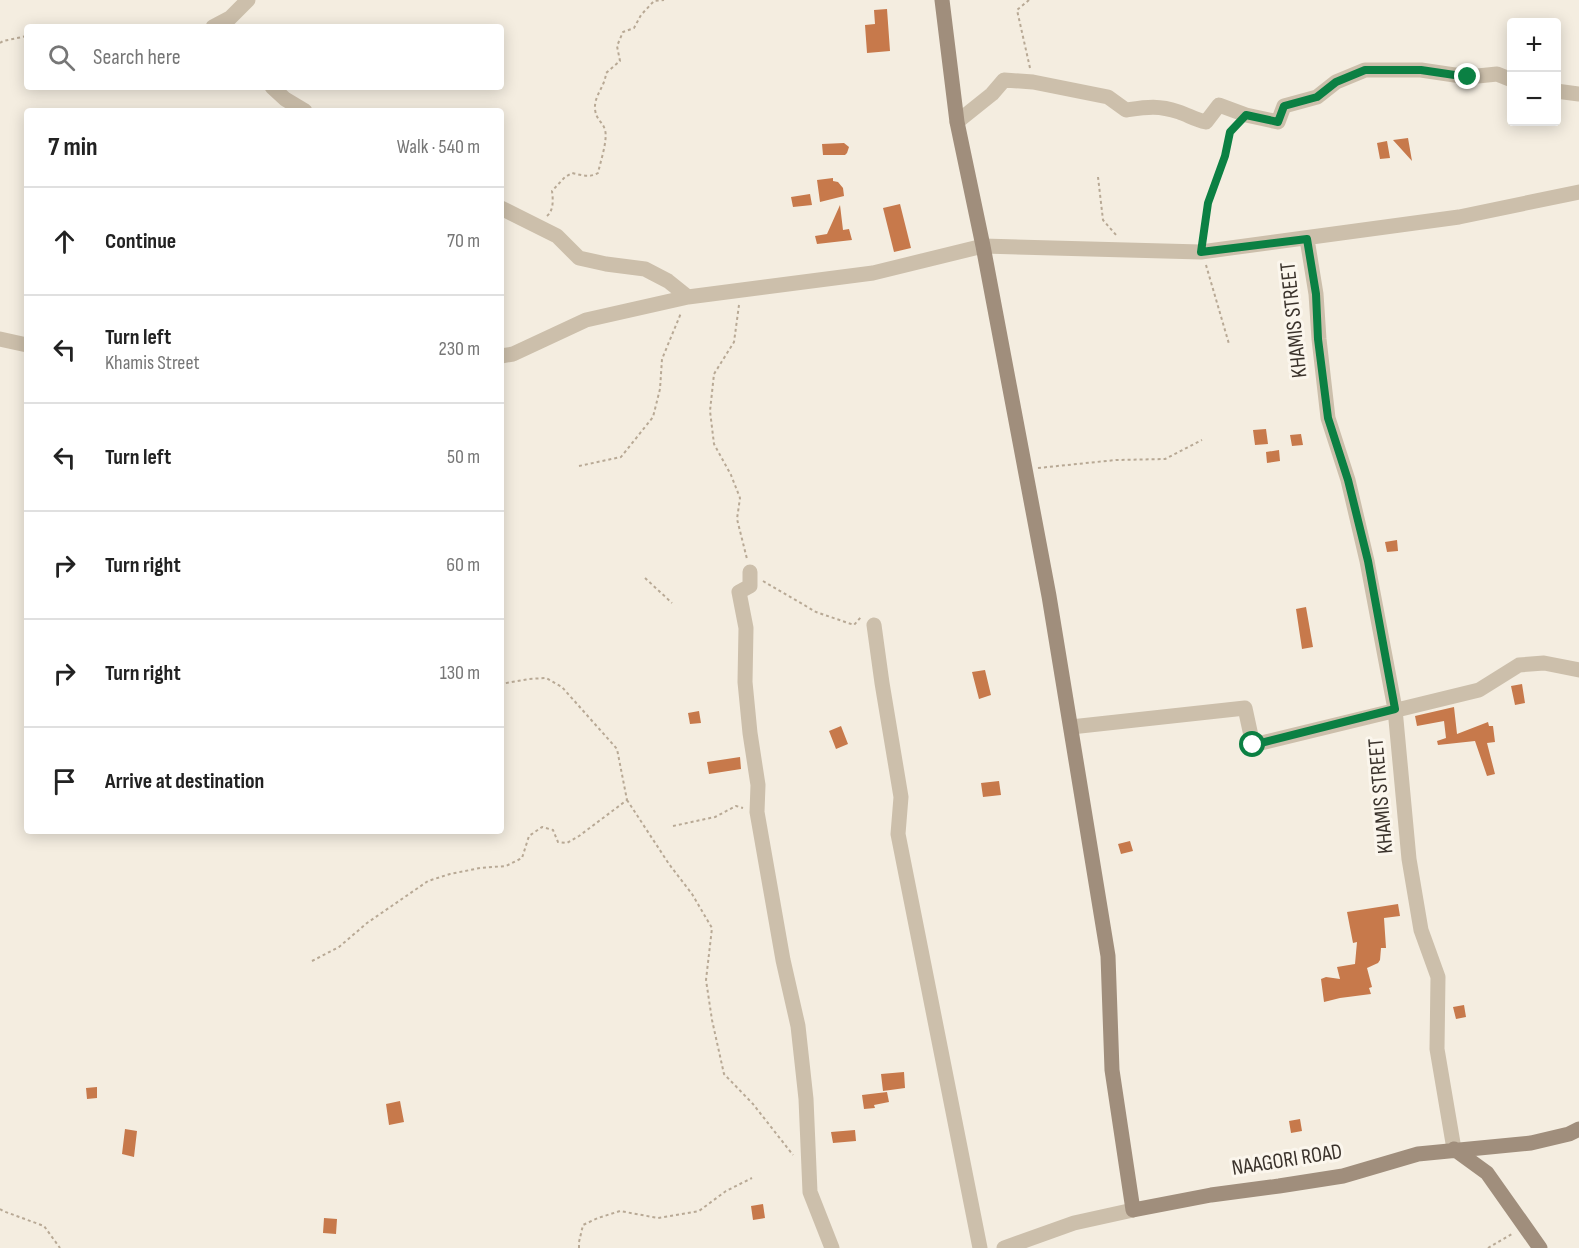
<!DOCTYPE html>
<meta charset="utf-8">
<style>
:root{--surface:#fff;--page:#f6f6f6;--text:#222;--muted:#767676;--line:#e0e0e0}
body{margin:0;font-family:"Sofia Sans Condensed",sans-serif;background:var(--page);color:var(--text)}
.controls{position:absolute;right:18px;top:18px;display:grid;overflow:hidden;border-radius:6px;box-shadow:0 3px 15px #0003}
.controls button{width:54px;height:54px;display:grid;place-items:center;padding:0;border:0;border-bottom:2px solid var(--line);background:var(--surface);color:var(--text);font:30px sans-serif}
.stop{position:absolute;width:18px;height:18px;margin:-14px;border:4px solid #0b8043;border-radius:50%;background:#fff}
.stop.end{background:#0b8043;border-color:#fff;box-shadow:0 2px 6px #0008}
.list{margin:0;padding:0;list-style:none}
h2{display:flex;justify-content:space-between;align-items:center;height:78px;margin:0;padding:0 24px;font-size:26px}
h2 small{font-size:20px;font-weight:400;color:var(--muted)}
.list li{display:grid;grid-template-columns:39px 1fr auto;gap:18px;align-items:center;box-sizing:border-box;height:108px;padding:0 24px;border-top:2px solid var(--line)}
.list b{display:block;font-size:22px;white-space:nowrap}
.list p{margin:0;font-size:20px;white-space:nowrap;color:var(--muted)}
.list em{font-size:20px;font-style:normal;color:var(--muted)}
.icon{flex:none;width:33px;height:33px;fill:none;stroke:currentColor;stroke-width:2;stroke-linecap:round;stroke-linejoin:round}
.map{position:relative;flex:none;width:1579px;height:1248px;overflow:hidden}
.search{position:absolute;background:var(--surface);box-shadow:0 3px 15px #0003;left:24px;top:24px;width:480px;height:66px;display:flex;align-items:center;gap:15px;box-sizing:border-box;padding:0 21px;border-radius:6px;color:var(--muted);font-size:22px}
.panel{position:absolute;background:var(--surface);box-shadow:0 3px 15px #0003;left:24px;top:108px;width:480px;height:726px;border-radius:6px}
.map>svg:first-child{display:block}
</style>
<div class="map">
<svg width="1579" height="1248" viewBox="0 0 1579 1248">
<rect width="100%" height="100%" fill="#f4ede0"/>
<path fill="#c7794b" d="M887,9l3,42 -23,2 -2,-28 10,-1 -1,-14z
M1408,138l4,23 -19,-21z
M1387,141l3,17 -10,1 -3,-16z
M844,143l5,4 -2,6 -2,2h-22l-1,-11z
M833,178v3l5,1 5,6 1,8 -24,6 -3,-22z
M810,194l2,11 -19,2 -2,-10z
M900,204l11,44 -17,4 -11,-44z
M840,205l3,25 6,-1 3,11 -35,4 -2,-8 12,-2z
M1266,429l2,15 -13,1 -2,-15z
M1301,434l2,11 -11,1 -2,-11z
M1279,450l1,11 -13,2 -1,-11z
M1397,540l1,11 -11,1 -2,-10z
M1306,607l7,40 -11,2 -6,-40z
M985,670l6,25 -12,4 -7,-27z
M1522,684l3,19 -10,2 -4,-19z
M1454,707l3,27 31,-12 1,4h4l2,16 -8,1 8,31 -8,2 -12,-35 -37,4 -1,-4 9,-3 -2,-17 -27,5 -2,-10z
M699,711l2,12 -11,1 -2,-11z
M841,726l7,18 -12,5 -7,-18z
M740,757l1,12 -32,5 -2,-12z
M999,781l2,14 -18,2 -2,-14z
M1130,841l3,10 -12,3 -3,-10z
M1398,904l2,12 -16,2 2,30h-5l-1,12 -2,3 -11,5 5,19 -3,1 2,6 -31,4 -16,4 -3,-23 5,-2 14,2 -3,-12 18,-3 2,-22 -4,1 -6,-31z
M1464,1005l2,12 -10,2 -3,-12z
M904,1072l1,16 -22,3 -2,-17z
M97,1087v11l-10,1 -1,-11z
M887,1092l2,10 -15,3 1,3 -11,1 -2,-14z
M400,1101l4,21 -15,3 -3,-21z
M1300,1119l2,12 -11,2 -2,-12z
M125,1129l12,2 -3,26 -12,-3z
M855,1130l1,11 -23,2 -2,-11z
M763,1204l2,14 -12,2 -2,-14z
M324,1218l13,1 -1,15 -13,-1z"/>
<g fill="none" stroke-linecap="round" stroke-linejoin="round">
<path stroke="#b8a995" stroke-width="2" stroke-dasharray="3 3" stroke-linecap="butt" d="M1029,0l-12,10 13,58
M0,43l3,-2 24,-5
M1098,177l5,43 14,16
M547,216c7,-6 6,-17 5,-25l13,-14 7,-4c9,2 18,5 26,0 2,-10 10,-33 7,-43 -2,-8 -9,-10 -10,-21 -1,-14 10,-22 11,-36l14,-12 -3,-15 6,-14 11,-4 7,-13 13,-14 10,-1
M1203,237l5,-34 17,-46 5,-25 6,-6
M1206,265l23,79
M739,305l-5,37 -20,32 -4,37 4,33 17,31 9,23 -3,21 10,40
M579,466l42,-9 32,-40 7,-28 2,-30 19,-46
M1038,468l78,-8 49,-1 37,-19
M645,578l27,25
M763,581l53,31 38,13 7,-8
M627,800l42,64 23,30 20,34 -6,52 6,40 12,54 29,30 40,51
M673,826l42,-9 21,-11 7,2
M312,961l27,-14 28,-24 61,-42 22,-7 30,-6 26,-2 16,-8 7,-22 13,-9 11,3 5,12 9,1 12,-7 48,-36 -10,-51 -55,-62 -16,-9 -17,1 -28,5
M0,1209l3,2 41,15 16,22
M579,1248v-6l4,-17 15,-7 22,-7 38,7 41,-7 27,-20 26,-13
M1488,1248l24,-14"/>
<path stroke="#ccbfab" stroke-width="15" d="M213,27l17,-9 18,-18
M272,87l13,12 20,12
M1556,91l23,3
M957,122l35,-28 12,-14 29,2 75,15 18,13c21,-3 32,-5 53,2 9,3 17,8 27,10l13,-17 27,10 32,7 6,-16 33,-9 19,-15 29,-12h56l47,7 29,-3 15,6
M501,208l56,28 22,22 27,6 39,5 23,12 20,16
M1307,239l9,55 3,45 9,79 20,62 19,81 28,148 14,150 12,71 17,47 -1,72 17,100
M0,339l27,6
M501,356l12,-2 73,-34 102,-23 185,-24 110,-27 218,6 258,-35 120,-25
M750,572v14l-11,6 7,36 -1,54 5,51 8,52 -1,27 26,148 15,66 8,73 4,93 22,56
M874,625l8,58 19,114 -3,37 82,414
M1071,727l174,-19 8,37 226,-55 40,-25 25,-2 35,7
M1004,1248l70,-25 59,-13"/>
<path stroke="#a08e7c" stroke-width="15" d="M942,0l15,122 26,124 66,350 59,360 4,114 21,140 78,-15 68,-9 64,-10 75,-22 113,-11 38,-9 10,-5
M1454,1149l33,24 53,75"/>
</g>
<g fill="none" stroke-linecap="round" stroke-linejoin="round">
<path stroke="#0b8043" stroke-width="8" d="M1253,745l142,-36 -27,-148 -20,-81 -20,-62 -10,-79 -2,-45 -9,-55 -106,13 7,-49 17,-47 5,-24 16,-17 32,7 6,-16 33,-9 19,-15 29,-12h56l47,7"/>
</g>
<g text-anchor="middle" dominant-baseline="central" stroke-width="6" stroke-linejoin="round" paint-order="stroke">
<g font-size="22" fill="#3a322b" stroke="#fbf6ed">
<text transform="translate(1294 320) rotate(-96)">KHAMIS STREET</text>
<text transform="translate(1381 796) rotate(-95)">KHAMIS STREET</text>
<text transform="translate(1287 1160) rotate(-9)">NAAGORI ROAD</text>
</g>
</g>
</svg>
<div class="controls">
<button>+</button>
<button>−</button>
</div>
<div class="stop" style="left:1253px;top:745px"></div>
<div class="stop end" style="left:1468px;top:77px"></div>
<div class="search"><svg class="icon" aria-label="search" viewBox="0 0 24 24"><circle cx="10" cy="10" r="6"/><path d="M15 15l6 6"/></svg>Search here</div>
<section class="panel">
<h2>7 min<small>Walk · 540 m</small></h2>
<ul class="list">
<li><svg class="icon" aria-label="ahead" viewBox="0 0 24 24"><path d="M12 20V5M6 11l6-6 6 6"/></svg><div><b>Continue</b></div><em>70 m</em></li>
<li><svg class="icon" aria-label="left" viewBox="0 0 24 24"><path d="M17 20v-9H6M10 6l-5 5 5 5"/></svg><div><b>Turn left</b><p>Khamis Street</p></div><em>230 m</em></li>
<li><svg class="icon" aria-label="left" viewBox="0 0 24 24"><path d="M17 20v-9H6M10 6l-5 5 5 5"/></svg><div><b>Turn left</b></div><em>50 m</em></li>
<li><svg class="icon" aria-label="right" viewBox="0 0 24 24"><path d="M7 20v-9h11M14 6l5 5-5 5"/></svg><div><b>Turn right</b></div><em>60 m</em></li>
<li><svg class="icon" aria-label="right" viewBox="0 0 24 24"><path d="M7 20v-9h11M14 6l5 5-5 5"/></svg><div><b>Turn right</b></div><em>130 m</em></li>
<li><svg class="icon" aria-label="arrive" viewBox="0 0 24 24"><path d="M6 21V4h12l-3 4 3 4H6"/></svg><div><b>Arrive at destination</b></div></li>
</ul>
</section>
</div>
